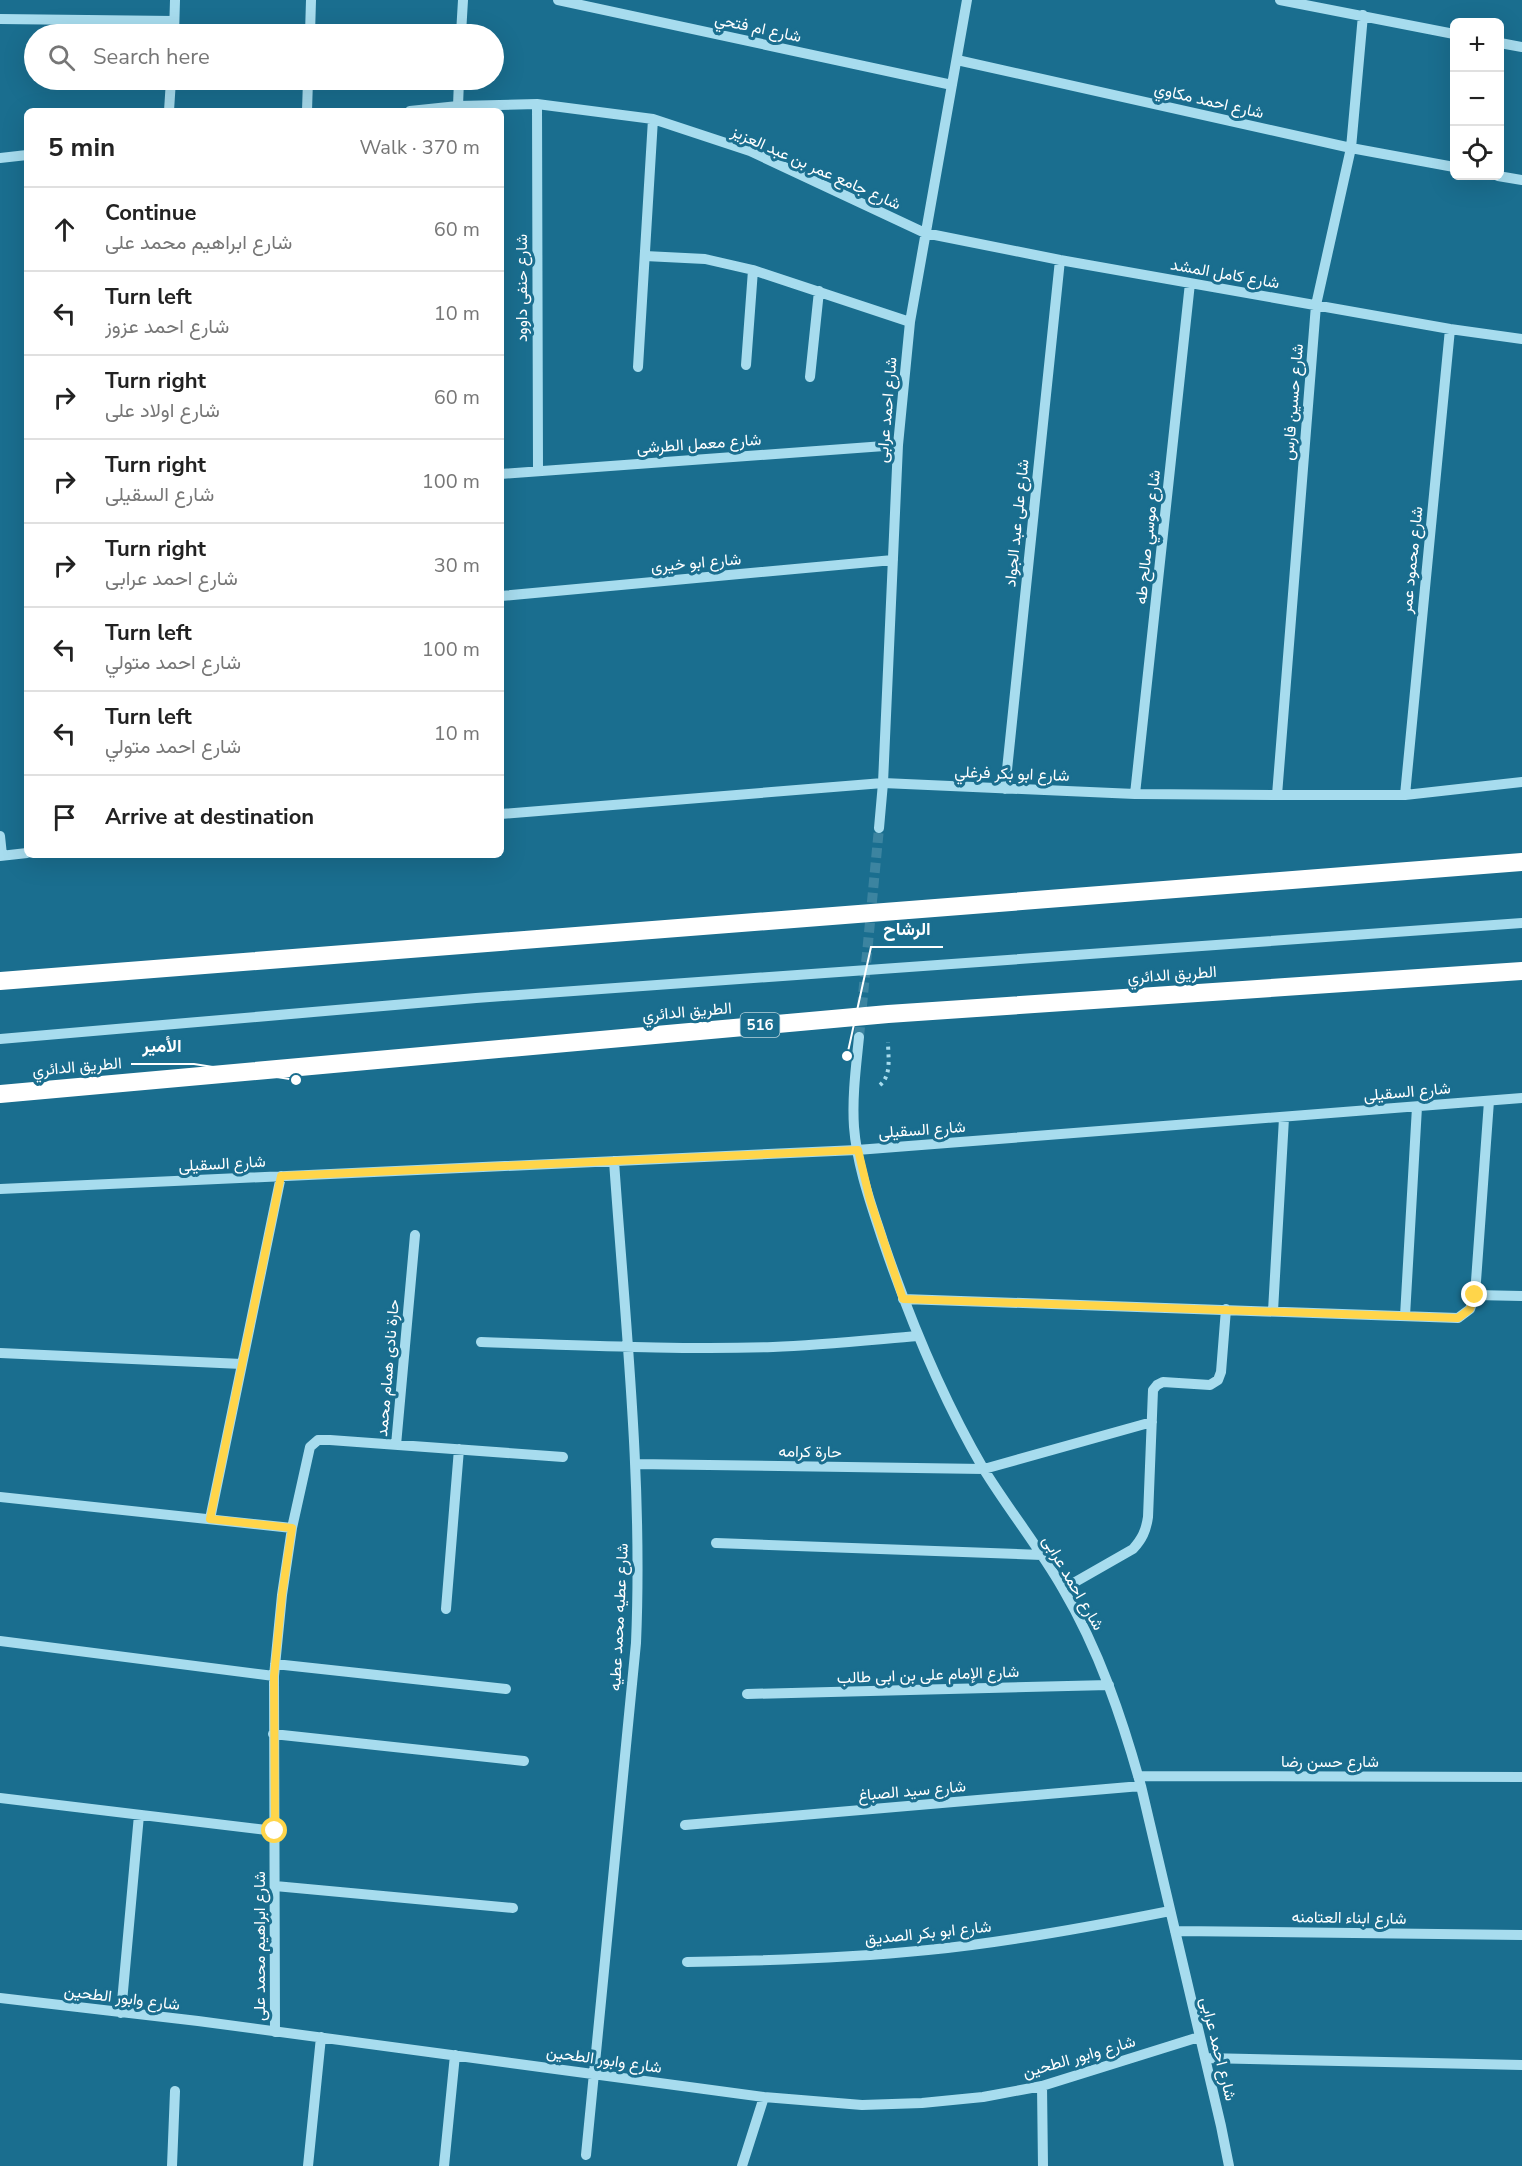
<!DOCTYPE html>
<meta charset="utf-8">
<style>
:root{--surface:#fff;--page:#f6f6f6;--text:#222;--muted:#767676;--line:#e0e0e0}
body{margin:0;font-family:"Nunito Sans",Vazirmatn,sans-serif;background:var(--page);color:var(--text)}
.controls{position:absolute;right:18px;top:18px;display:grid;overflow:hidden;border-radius:9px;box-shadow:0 6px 24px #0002}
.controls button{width:54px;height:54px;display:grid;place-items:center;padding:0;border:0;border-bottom:2px solid var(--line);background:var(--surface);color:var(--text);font:30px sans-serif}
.stop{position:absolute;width:18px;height:18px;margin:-14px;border:4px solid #ffd54a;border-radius:50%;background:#fff}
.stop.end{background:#ffd54a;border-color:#fff;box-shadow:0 2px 6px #0008}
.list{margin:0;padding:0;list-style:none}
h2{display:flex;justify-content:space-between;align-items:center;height:78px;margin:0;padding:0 24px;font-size:26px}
h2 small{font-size:20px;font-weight:400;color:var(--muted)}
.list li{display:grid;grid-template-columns:39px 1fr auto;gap:18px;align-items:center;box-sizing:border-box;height:84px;padding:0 24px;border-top:2px solid var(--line)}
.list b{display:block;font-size:22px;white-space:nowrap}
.list p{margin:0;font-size:20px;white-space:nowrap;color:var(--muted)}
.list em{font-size:20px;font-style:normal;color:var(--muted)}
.icon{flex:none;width:33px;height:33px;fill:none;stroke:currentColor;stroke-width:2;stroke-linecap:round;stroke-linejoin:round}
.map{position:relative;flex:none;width:1522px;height:2166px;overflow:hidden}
.search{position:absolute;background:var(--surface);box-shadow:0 6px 24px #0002;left:24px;top:24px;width:480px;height:66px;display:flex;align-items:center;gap:15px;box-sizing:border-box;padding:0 21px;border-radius:33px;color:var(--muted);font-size:22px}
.panel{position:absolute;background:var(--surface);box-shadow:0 6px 24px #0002;left:24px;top:108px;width:480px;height:750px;border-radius:9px}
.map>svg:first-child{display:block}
</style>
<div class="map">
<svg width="1522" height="2166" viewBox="0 0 1522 2166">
<rect width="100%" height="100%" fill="#1a6e8f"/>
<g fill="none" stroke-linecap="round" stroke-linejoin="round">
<path stroke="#3c84a0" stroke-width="10" stroke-dasharray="10 5" stroke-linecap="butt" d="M859,1037l20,-209"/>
<path stroke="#a7dcee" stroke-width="4" stroke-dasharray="3 4.5" stroke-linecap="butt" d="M880,1085c12,-10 8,-29 8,-43"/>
<path stroke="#a7dcee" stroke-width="10" d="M558,0l394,85
M1280,0l174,34
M0,19l174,2
M174,34l1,-34
M310,34l1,-34
M461,34l2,-34
M1500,43l22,4
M957,60l394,88 103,19
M537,104l1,367
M458,106l1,-26
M169,111l2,-31
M307,111l1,-31
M410,111l48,-5 79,-2 116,15 97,32 175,82 135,27 390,69 72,10
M0,158l27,-3
M1498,176l24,4
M645,256l60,3 48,11 157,52
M746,365l7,-95
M638,367l15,-248
M810,377l9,-86
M501,474l397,-29
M501,596l392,-36
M1005,789l55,-529
M1135,794l55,-511
M1277,795l39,-490 35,-157 12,-133
M1405,795l45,-466
M501,814l382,-31 252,11 142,1h128l117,-13
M879,828l4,-45 15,-338 12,-123 57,-322
M0,836l2,19
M0,856l27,-3
M859,1037c-3,30 -7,60 -5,90 3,39 17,77 29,114 27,79 58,155 100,227 25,41 56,79 80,121 36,61 59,129 78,197l80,340 8,40
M0,1039l476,-41 1046,-75
M0,1189l857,-39 665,-52
M1475,1295l47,1
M903,1299l555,19 12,-9 5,-14 14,-194
M1273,1311l11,-193
M1405,1316l12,-209
M481,1342c97,3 194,8 292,5 48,-2 97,-7 145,-11
M0,1353l242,11
M396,1445l19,-210
M635,1464l349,5 168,-47
M0,1497l292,31
M210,1519l71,-343
M716,1543l326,12
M1063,1589l70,-40c9,-10 13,-18 15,-32l5,-127 4,-5 6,-3 47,3 8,-5 3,-8 5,-63
M446,1609l13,-160
M0,1641l274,35
M275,1664l231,25
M747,1694l362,-9
M273,1734l251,27
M1138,1776l384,1
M0,1798l275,33
M685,1825l456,-39
M275,1886l238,22
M1175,1931l347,4
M687,1962c80,-1 160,-4 241,-12 81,-8 162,-23 242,-39
M0,1998l198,23 566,76 98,8 60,-2 61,-6 59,-11 157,-49
M121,2013l18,-198
M275,2032l-1,-356 8,-81 10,-67 18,-81 8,-7h12l233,17
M1205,2058l317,7
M1042,2086l1,80
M586,2155l50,-512c7,-161 -11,-322 -22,-482
M172,2166l3,-75
M308,2166l13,-129
M444,2166l11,-111
M742,2166l22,-69"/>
<path stroke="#fff" stroke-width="18" d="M0,981l1522,-119
M0,1094l888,-80 634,-43"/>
</g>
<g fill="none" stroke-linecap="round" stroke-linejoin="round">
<path stroke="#ffd54a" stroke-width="8" d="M275,1831l-1,-155 8,-81 10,-67 -82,-9 71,-343 577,-26 12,50 33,99 555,19 12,-9 5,-14"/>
</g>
<g text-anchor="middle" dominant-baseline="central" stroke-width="6" stroke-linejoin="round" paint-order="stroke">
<rect fill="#1a6e8f" stroke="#bad4dd" stroke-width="1.5" x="740.5" y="1013" width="39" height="24" rx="4.5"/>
<g font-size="15" font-weight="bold" fill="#fff">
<text x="760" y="1025">516</text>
</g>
<g font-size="16" fill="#fff" stroke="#1a6e8f">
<text transform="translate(758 28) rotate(12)">شارع ام فتحي</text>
<text transform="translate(1209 101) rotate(13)">شارع احمد مكاوي</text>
<text transform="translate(816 168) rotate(24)">شارع جامع عمر بن عبد العزيز</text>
<text transform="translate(1225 274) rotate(10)">شارع كامل المشد</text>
<text transform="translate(522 288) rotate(-90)">شارع حنفى داوود</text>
<text transform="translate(1293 402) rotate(-85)">شارع حسين فارس</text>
<text transform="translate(887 410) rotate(-85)">شارع احمد عرابى</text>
<text transform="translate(699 444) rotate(-4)">شارع معمل الطرشى</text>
<text transform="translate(1017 523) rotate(-84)">شارع على عبد الجواد</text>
<text transform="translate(1148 537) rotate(-84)">شارع موسي صالح طه</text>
<text transform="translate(1412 560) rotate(-84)">شارع محمود عمر</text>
<text transform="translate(696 563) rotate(-5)">شارع ابو خيرى</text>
<text transform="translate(1012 774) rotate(2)">شارع ابو بكر فرغلي</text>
<text transform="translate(1172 975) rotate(-4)">الطريق الدائري</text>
<text transform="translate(687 1012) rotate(-5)">الطريق الدائري</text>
<text transform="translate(77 1067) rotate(-5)">الطريق الدائري</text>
<text transform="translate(1407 1092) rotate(-5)">شارع السقيلى</text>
<text transform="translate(922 1130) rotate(-4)">شارع السقيلى</text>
<text transform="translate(222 1164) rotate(-3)">شارع السقيلى</text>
<text transform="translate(388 1368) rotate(-85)">حارة نادى همام محمد</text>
<text transform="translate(810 1452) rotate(1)">حارة كرامه</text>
<text transform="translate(1073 1583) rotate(60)">شارع احمد عرابى</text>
<text transform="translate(619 1617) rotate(-87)">شارع عطيه محمد عطيه</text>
<text transform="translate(928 1675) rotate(-2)">شارع الإمام على بن ابى طالب</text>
<text x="1330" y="1762">شارع حسن رضا</text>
<text transform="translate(912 1791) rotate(-5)">شارع سيد الصباغ</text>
<text transform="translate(1349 1918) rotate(1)">شارع ابناء العتامنه</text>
<text transform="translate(928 1933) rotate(-6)">شارع ابو بكر الصديق</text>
<text transform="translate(260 1946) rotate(-90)">شارع ابراهيم محمد على</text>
<text transform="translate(122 1998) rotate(7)">شارع وابور الطحين</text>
<text transform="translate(1218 2049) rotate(76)">شارع احمد عرابى</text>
<text transform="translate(1079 2057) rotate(-16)">شارع وابور الطحين</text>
<text transform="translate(604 2060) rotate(8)">شارع وابور الطحين</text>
</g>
</g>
<path fill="none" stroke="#fff" stroke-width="2" d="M847 1056L871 947H943M296 1080L194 1064H131"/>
<g fill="#fff" stroke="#1a6e8f" stroke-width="2">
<circle cx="847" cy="1056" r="6"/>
<circle cx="296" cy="1080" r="6"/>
</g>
<g font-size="18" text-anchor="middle" font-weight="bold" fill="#fff" stroke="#1a6e8f" stroke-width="6" stroke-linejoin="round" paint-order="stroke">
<text x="907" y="935">الرشاح</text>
<text x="162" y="1052">الأمير</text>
</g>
</svg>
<div class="controls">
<button>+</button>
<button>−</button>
<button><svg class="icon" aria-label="locate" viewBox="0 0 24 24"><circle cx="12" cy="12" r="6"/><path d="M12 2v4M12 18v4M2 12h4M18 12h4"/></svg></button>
</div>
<div class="stop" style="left:275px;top:1831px"></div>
<div class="stop end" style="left:1475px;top:1295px"></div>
<div class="search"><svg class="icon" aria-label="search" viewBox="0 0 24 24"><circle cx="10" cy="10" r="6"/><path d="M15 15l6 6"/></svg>Search here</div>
<section class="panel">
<h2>5 min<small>Walk · 370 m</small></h2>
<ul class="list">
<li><svg class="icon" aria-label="ahead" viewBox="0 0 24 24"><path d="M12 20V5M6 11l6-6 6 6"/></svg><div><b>Continue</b><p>شارع ابراهيم محمد على</p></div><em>60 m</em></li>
<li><svg class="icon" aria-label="left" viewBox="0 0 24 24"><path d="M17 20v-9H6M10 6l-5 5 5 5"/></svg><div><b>Turn left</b><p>شارع احمد عزوز</p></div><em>10 m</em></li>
<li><svg class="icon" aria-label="right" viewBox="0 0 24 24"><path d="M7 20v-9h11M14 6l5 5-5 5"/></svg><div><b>Turn right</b><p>شارع اولاد على</p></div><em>60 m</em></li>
<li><svg class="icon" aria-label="right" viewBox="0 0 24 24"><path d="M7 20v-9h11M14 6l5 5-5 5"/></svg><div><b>Turn right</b><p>شارع السقيلى</p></div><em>100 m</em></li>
<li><svg class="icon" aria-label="right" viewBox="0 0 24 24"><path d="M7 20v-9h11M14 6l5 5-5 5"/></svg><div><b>Turn right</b><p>شارع احمد عرابى</p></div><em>30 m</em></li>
<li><svg class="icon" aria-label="left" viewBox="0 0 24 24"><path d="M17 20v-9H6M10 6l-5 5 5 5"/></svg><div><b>Turn left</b><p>شارع احمد متولي</p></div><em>100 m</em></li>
<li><svg class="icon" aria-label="left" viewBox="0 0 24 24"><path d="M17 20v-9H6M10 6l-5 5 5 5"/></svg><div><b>Turn left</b><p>شارع احمد متولي</p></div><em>10 m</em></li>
<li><svg class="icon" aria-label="arrive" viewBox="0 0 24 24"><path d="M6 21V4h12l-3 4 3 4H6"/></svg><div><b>Arrive at destination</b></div></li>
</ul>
</section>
</div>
